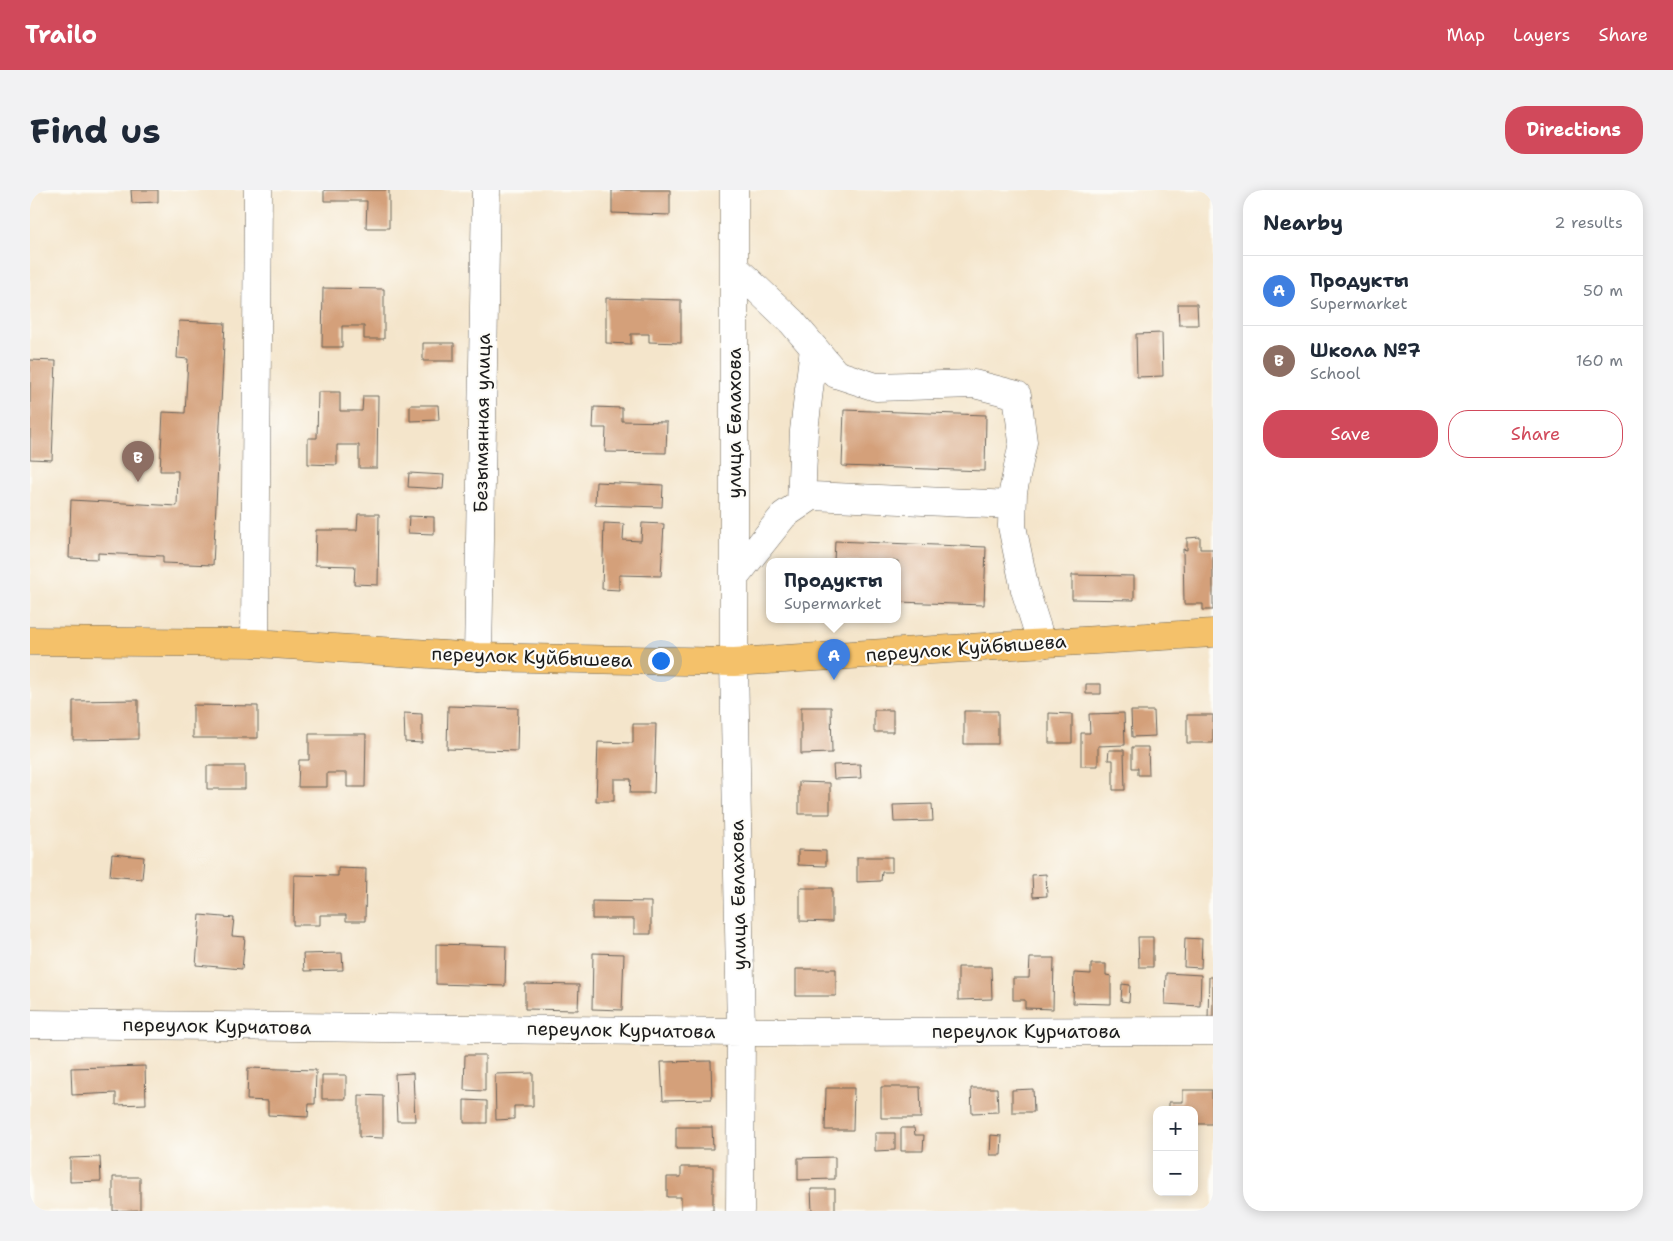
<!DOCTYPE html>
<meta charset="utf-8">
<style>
:root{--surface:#fff;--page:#f2f2f3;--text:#1f2937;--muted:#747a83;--line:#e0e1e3;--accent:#d1495b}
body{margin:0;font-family:"Shantell Sans",sans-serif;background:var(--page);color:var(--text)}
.controls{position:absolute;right:15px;bottom:15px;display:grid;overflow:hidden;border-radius:10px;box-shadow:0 2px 12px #0003}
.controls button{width:45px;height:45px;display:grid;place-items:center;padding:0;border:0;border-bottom:1px solid var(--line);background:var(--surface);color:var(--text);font:25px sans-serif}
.you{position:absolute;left:630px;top:470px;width:18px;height:18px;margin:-12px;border:4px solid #fff;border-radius:50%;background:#1a73e8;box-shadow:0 0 0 8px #1a73e833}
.badge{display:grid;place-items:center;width:32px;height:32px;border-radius:50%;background:var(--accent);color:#fff;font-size:16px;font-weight:700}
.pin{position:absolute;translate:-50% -41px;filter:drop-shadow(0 1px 2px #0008)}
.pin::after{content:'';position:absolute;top:26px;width:18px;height:15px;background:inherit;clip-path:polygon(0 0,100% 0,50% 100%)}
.popup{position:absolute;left:736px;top:368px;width:135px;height:65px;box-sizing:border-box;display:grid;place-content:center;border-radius:10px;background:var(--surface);filter:drop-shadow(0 1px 4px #0005);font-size:16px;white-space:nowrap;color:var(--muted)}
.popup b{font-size:19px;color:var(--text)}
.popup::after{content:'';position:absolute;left:50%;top:100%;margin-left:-10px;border:10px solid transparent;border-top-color:var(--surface)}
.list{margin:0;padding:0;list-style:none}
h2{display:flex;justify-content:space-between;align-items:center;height:65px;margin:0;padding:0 20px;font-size:21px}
h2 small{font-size:16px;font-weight:400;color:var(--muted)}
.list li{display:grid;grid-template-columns:32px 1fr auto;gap:15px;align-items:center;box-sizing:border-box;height:70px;padding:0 20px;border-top:1px solid var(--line)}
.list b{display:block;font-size:19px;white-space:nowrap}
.list p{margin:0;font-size:16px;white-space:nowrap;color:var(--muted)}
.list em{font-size:16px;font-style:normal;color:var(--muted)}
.actions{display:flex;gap:10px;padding:15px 20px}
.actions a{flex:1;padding:11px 0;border:1px solid var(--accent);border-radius:20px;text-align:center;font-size:18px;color:var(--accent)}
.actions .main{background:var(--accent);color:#fff}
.map{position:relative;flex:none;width:1183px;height:1021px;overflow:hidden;border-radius:20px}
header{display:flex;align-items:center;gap:30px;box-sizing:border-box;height:70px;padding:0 25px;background:var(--accent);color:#fff}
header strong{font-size:24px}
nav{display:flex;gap:28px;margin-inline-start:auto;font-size:18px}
.intro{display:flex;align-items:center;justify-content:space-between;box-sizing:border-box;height:120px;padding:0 30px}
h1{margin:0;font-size:35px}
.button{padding:12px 22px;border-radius:20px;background:var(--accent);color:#fff;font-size:18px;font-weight:700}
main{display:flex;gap:30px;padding:0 30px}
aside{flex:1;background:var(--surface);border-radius:20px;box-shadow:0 2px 12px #0003}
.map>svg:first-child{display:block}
</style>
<header>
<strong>Trailo</strong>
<nav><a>Map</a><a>Layers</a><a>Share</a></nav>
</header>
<div class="intro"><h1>Find us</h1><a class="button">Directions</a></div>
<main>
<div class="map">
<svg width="1183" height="1021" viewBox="0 0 1183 1021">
<rect width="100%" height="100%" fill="#fdfcf7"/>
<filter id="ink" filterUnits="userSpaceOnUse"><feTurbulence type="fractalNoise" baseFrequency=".02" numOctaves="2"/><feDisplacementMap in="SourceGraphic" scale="10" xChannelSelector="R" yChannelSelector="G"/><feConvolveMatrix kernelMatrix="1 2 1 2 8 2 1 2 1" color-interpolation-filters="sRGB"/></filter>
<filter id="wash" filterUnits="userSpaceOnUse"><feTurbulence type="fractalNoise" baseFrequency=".0096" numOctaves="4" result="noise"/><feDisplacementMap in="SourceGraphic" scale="20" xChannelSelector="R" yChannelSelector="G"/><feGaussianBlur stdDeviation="1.12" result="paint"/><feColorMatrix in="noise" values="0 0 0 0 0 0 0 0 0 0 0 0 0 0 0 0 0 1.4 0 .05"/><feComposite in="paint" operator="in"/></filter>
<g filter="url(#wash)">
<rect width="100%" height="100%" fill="#f4e5cb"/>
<g id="blocks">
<path fill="#d4a07a" d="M101,0h27v12l-26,1z
M294,0h65v38h-23l1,-27h-43z
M582,0h58v25l-58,-2z
M293,98l61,1v50h-20v-13h-22v21h-20z
M576,108l75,2v43l-32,-1v-8h-18v10l-25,-1z
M1148,114h19l1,21h-19z
M149,131l46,2 -12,242 -50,-2v-7l-65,-3v6l-29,-1 2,-58 106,6 1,-35h-18l3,-59 22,1 3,-54 -11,-1z
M1132,143l1,43 -26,1 -1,-43z
M393,153h31v18h-31z
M0,170l26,1 -4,99 -22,-1z
M288,202h22v19h22l1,-15h15l-1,72h-18v-23h-22v20l-29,-1v-26h9z
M380,215h28l1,15 -29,1z
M564,217l28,1v13l45,1 -1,31 -61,-1 1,-24h-13z
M814,220l142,5 -1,56 -143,-5z
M379,283l35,2 -1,14 -35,-2z
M566,292l67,3 -1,22 -67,-2z
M328,324h21l-1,71 -24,-1 1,-18 -40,-1 1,-35h41z
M379,326l25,1v17l-26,-1z
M574,333l20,1 -1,16 18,1 1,-18 22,1 -3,52 -42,-1v15l-17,-1z
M1170,347v12h13v61h-10v-6h-19l-1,-55 4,1v-12z
M805,351l151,6 -2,58 -86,-3v-41h-64z
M1042,385l62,1v24l-62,-1z
M1056,494h15v10h-15z
M108,510v39l-65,1v-39z
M163,515l65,1v32h-65z
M418,516l70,2 -1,43 -70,-2z
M771,517h30l1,46 -31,1z
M844,520h19v22h-19z
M934,521h34v33h-34z
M1101,521h23l1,25 -23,1z
M374,523l18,1v29l-17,-1z
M1019,523l23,1v29h-23z
M1094,523l1,32 -27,1v20h-17v-33h9l-1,-19z
M1157,525h26v28h-26z
M603,534h23l-2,69h-24l1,-14h-17v22h-18l2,-59 35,1z
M279,544h57l-1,53h-18v-14h-20v14h-29l1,-27h10z
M1102,557h16l1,28h-11v-7h-6z
M1079,560h15l1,40h-12v-30h-5z
M830,574l1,14 -27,1 -1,-14z
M177,576h38v23h-38z
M769,592l31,1v31h-31z
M902,614l1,17 -39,1 -1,-17z
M768,660l28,1v15l-28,-1z
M82,664l32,3 -2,22 -32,-3z
M827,667h35v15h-10l-1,9 -24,1z
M308,678l28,1 -1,52h-19v-6h-26v10h-27l1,-50 44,1z
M1016,684l1,22 -14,1 -1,-22z
M770,698h32v34l-32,-1z
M562,711l59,1v32h-17v-15h-42z
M170,725l34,3 -2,18 13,1 -3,32 -46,-4z
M1108,747h15v30h-14z
M1155,748l17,1 -1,29 -17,-1z
M406,754l70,2 -1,40 -69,-2z
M312,763l1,17 -39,1 -1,-17z
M563,763l31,1 -2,56 -30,-1z
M1000,768h24l-1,51 -28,-1v-8h-12v-22h16z
M1061,774h15v11l5,1v28l-38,-1 1,-30 17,1z
M928,777h33l1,32 -34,1z
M766,779h40v27h-40z
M1136,783l35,2 -1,31 -35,-2z
M1179,787h4v42h-5z
M495,794l54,1 -1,25 -53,-1z
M1092,794l8,1 -1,17 -8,-1z
M435,865h20v36l-21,-1z
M681,871l1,38 -49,1 -2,-38z
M115,876l1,38 -30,1v-12l-44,2 -1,-27z
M218,878l68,2 -1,34h-6l-1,13 -40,-2v-14l-21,-1z
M383,883l2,48h-18l-2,-47z
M503,883v33h-19v13l-18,1 -1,-46z
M292,885h24v24h-24z
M851,897h39l1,31h-40z
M796,898h28l-1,42h-28z
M941,898h26l1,24 -26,1z
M1003,899l1,23h-22v-22z
M1153,900h29v34h-18v-14h-25v-8h14z
M329,905l24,1v42l-24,-1z
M434,910l23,1v22h-23z
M646,937h36l1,22h-37z
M871,938h13l1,7h9l-1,16h-22z
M845,943h20v17l-20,1z
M961,945l11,1 -1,19h-11z
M70,967l1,24 -31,1v-24z
M805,967v22l-37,1v-22z
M651,977h32v44h-32v-14h-14v-20h14z
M83,987h27v33l-27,1z
M781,999h24v22h-23z"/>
</g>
</g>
<g filter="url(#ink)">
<use href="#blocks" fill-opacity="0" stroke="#686259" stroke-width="1"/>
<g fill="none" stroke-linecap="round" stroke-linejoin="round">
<defs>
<path id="minor" d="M704,0v472l7,370 -1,179
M704,77l58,55 44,52 40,13 98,-3 43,11 6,47 -10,50 -1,34 13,64 17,54
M771,313l3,-72 10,-83
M704,388l50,-63 28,-19 200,9
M225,453l3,-453
M448,467l8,-467
M0,834l711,8 472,-1"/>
<path id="major" d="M0,451l225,2 223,14 256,5 479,-29"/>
</defs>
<use href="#minor" stroke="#686259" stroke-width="29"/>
<use href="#major" stroke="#686259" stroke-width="29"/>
<use href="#minor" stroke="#fff" stroke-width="28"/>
<use href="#major" stroke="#f4c16a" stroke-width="28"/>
</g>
</g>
<g text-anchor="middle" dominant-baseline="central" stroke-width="4.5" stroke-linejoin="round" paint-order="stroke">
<g font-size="19" fill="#1c1c1c" stroke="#fdfcf7">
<text transform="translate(452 233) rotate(-89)">Безымянная улица</text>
<text transform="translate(704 233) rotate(-90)">улица Евлахова</text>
<text transform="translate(936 458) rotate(-4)">переулок Куйбышева</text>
<text transform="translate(502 467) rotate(2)">переулок Куйбышева</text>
<text transform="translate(708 705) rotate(-91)">улица Евлахова</text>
<text transform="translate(187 836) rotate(1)">переулок Курчатова</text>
<text transform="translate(591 840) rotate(1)">переулок Курчатова</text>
<text x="996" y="841">переулок Курчатова</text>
</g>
</g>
</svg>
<div class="controls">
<button>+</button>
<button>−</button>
</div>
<div class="you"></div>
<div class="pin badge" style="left:804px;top:490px;background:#3f7fe0">A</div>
<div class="popup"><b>Продукты</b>Supermarket</div>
<div class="pin badge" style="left:108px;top:292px;background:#8d6e63">B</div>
</div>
<aside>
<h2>Nearby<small>2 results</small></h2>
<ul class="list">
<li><span class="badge" style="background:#3f7fe0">A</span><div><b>Продукты</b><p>Supermarket</p></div><em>50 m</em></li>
<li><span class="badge" style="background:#8d6e63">B</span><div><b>Школа №7</b><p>School</p></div><em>160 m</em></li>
</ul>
<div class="actions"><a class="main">Save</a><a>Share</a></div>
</aside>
</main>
